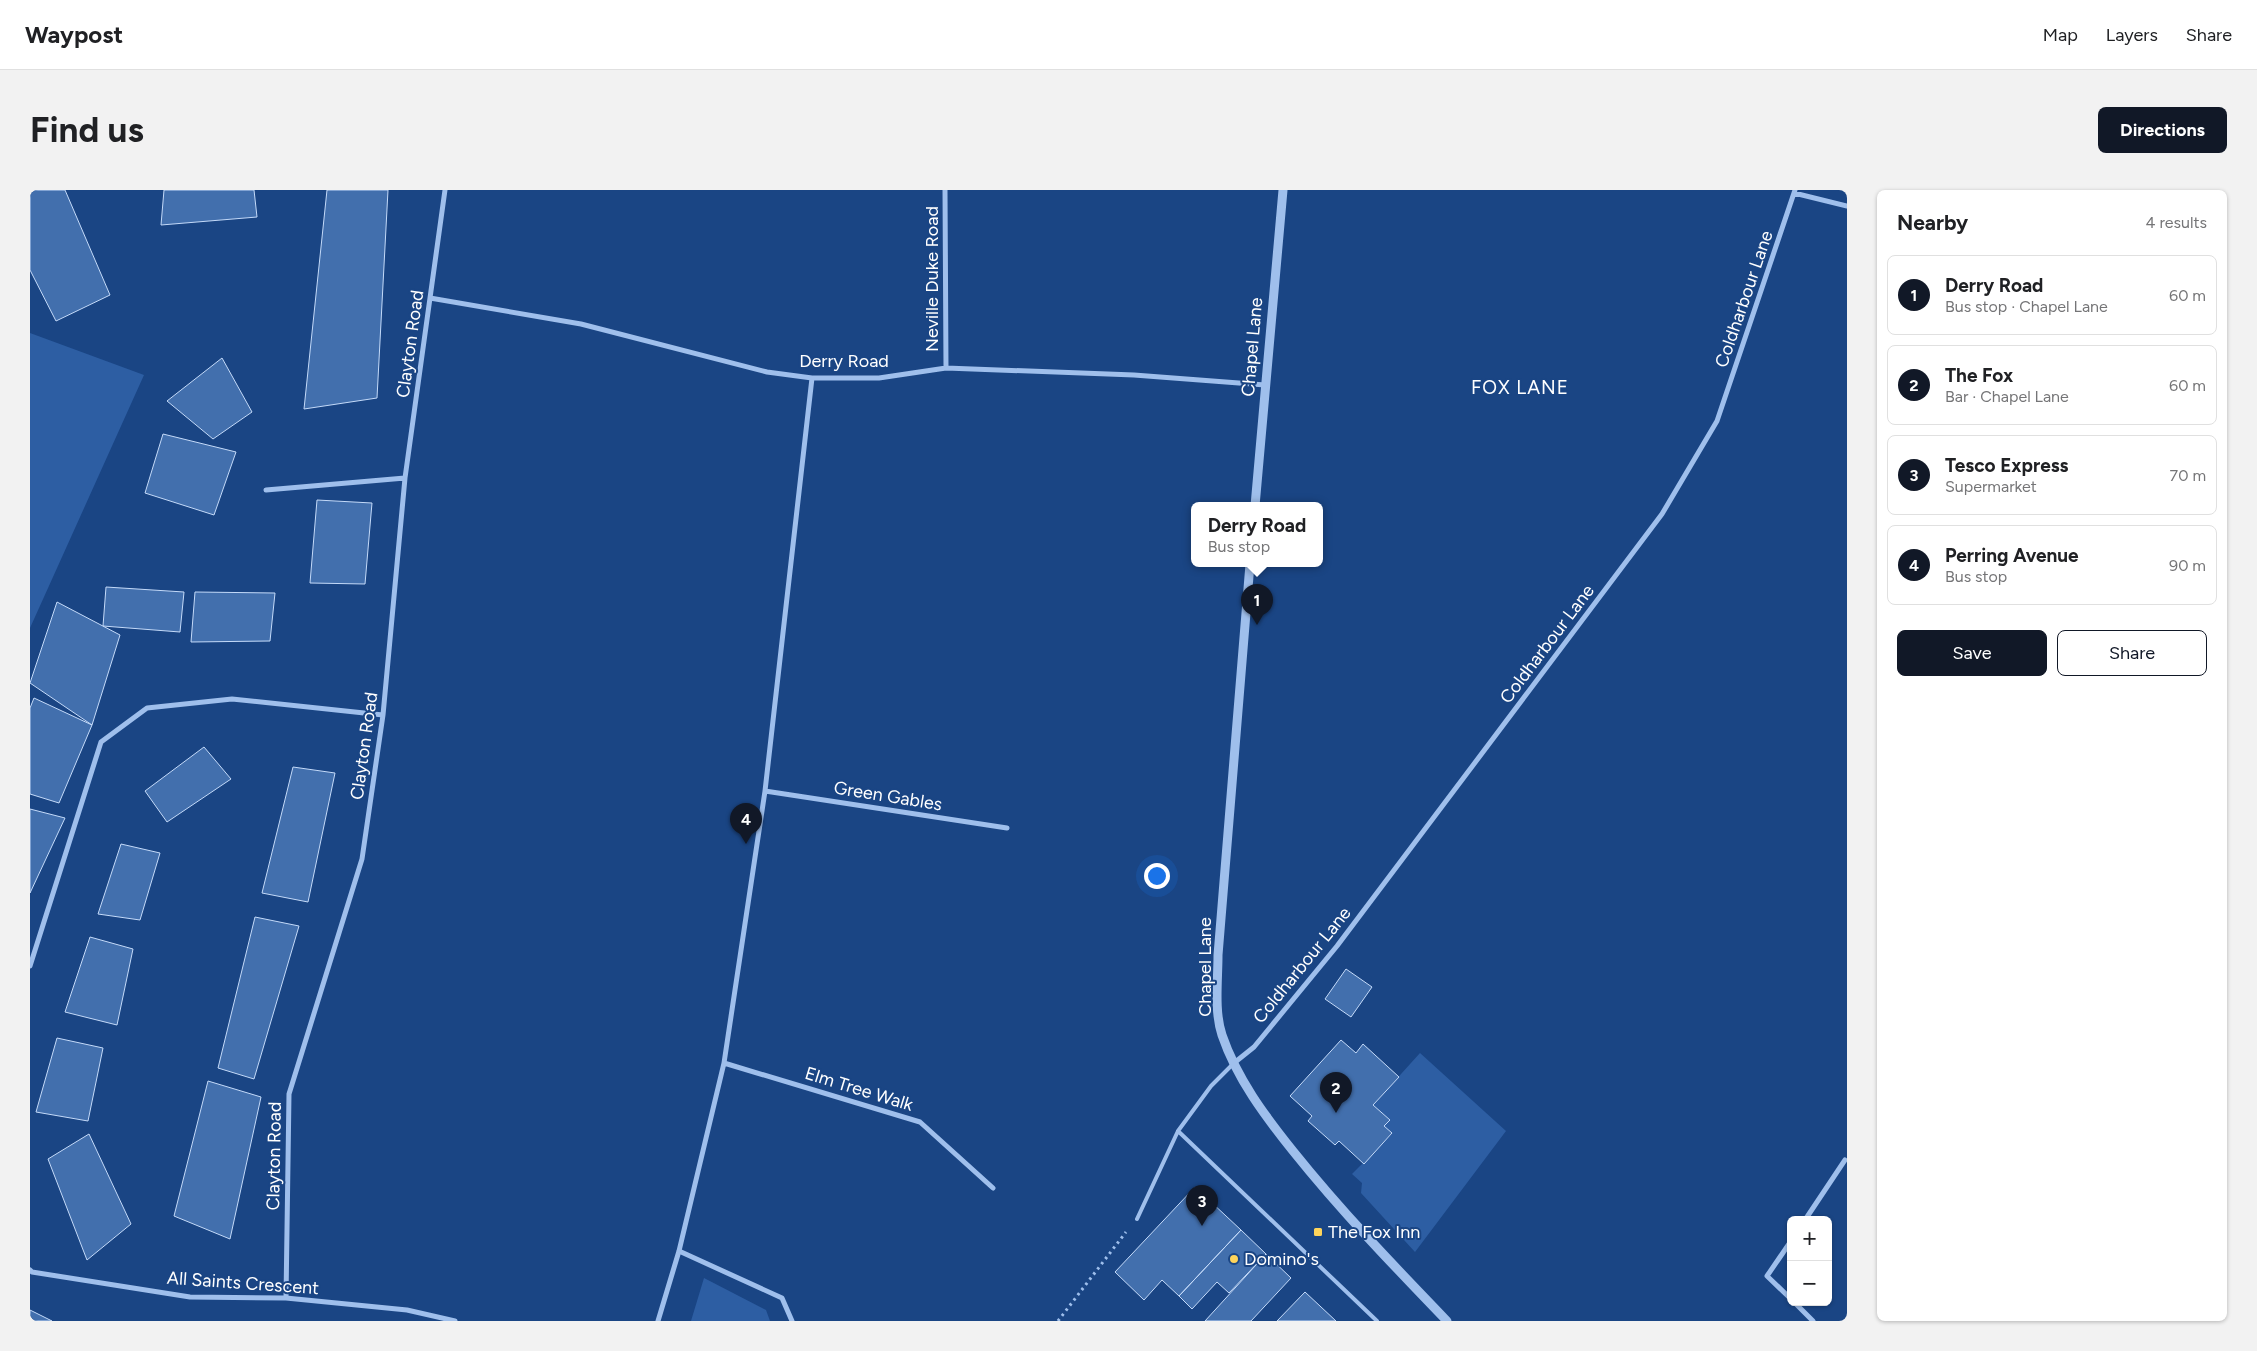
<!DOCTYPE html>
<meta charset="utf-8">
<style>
:root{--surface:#fff;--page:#f2f2f2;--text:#202124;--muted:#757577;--line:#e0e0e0;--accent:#111827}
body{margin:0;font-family:Figtree,sans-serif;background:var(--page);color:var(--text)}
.controls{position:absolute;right:15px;bottom:15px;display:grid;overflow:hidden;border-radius:8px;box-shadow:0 1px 4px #0004}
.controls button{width:45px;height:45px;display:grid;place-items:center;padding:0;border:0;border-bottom:1px solid var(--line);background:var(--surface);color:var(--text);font:25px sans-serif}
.you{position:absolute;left:1126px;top:685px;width:18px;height:18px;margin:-12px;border:4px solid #fff;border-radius:50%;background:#1a73e8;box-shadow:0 0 0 8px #1a73e833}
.badge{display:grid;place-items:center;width:32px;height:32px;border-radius:50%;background:var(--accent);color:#fff;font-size:16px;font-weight:700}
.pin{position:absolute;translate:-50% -41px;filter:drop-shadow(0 1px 2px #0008)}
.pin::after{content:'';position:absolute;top:26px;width:18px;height:15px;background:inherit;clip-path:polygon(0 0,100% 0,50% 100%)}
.popup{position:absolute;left:1161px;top:312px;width:132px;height:65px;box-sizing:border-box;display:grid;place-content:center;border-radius:8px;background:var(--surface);filter:drop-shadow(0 1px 4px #0005);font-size:16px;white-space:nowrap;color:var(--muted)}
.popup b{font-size:19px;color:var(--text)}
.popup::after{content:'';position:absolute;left:50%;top:100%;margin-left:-10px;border:10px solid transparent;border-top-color:var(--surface)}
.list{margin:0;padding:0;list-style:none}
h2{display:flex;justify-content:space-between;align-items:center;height:65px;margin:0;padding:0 20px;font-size:21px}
h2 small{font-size:16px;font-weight:400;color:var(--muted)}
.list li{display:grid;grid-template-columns:32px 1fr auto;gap:15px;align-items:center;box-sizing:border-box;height:80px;margin:0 10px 10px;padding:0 10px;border:1px solid var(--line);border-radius:8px}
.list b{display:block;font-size:19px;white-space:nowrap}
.list p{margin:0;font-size:16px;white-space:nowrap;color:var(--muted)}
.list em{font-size:16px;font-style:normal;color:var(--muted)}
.actions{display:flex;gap:10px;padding:15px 20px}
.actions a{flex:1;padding:11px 0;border:1px solid var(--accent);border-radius:8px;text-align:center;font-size:18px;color:var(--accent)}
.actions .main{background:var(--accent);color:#fff}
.map{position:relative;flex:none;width:1817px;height:1131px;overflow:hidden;border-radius:8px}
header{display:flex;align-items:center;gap:30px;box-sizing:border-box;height:70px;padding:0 25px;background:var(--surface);border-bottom:1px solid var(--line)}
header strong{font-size:24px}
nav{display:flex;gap:28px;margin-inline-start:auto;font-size:18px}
.intro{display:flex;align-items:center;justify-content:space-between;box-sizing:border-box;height:120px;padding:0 30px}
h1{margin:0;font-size:35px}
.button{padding:12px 22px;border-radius:8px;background:var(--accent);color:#fff;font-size:18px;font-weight:700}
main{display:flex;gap:30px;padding:0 30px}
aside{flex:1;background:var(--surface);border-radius:8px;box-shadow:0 1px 4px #0004}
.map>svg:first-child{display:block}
</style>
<header>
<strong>Waypost</strong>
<nav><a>Map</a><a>Layers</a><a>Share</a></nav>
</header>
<div class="intro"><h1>Find us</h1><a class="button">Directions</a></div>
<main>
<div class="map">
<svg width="1817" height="1131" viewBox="0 0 1817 1131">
<rect width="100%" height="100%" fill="#1a4584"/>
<path fill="#2d5ea3" d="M0,143l114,42 -114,253z
M1390,863l86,78 -91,121 -54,-59 1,-10 -10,-9 40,-40 -8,-8 6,-6 -17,-15z
M674,1088l62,32 4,11h-79z"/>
<path fill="#426fad" stroke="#c4daf9" d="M0,0h35l45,105 -54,26 -26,-51z
M134,0h90l3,27 -96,8z
M297,0h61l-11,208 -73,11z
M192,168l30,54 -39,27 -46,-38z
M133,244l73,18 -22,63 -69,-22z
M287,310l55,3 -7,81 -55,-1z
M76,397l78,5 -4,40 -77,-6z
M165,402l80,1 -5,48 -79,1z
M27,412l63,33 -28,90 -62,-42z
M4,508l58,27 -33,78 -29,-9v-86z
M174,557l27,32 -64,43 -22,-31z
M263,577l42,6 -27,129 -46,-9z
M0,619l35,9 -35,75z
M91,654l39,9 -20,67 -42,-6z
M225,727l44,9 -45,153 -36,-11z
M60,747l43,12 -16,76 -52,-13z
M1316,779l26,18 -21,30 -26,-18z
M27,848l46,10 -15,73 -52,-9z
M1311,850l15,13 7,-9 36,33 -26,28 17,15 -6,6 8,7 -28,31 -25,-23 -4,4 -27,-24 4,-5 -22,-20z
M178,891l53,16 -31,142 -56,-23z
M59,944l42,90 -44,36 -39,-101z
M1165,997l46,43 -62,66 -17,-16 -18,20 -29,-28z
M1211,1040l25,24 -37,39 -12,-11 -25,27 -13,-13z
M1236,1064l25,24 -40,43h-46z
M1275,1102l31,29h-59z
M0,1120l22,11h-22z"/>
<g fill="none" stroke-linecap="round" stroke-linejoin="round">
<path stroke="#9fbfec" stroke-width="3" stroke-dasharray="2.5 4" stroke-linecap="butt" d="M1028,1131l68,-89"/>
<path stroke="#9fbfec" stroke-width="4" d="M1148,941l199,190
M1107,1029l41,-88 33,-45 23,-23"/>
<path stroke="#9fbfec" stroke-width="5" d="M915,0l1,178
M1764,3l53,13
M400,108l151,26 186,48 45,6h67l67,-10 188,7 131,10
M236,300l139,-12
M735,601l242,37
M0,776l71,-224 46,-34 85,-9 151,16
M694,873l196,59 73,66
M1204,873l20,-16 83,-101 325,-432 55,-93 78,-231
M1775,1030l40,-60
M1761,1051l-24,35 24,23
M649,1061l103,47 10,23
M0,1080l2,2 158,25 96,1 121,12 48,11
M256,1108l3,-204 73,-235 21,-144 22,-237 40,-288
M1764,1112l19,19
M628,1131l21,-70 45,-188 41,-272 47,-413"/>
<path stroke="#9fbfec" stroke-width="9" d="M1225,316l28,-316
M1220,374l-32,391c0,26 -4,56 4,80 15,44 43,81 71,116 48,60 101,115 154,170"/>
</g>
<g fill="#fed45b" stroke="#1a4584" stroke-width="2">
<rect x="1283" y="1037" width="10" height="10" rx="2.5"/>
<circle cx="1204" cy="1069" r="5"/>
</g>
<g text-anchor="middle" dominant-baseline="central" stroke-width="4" stroke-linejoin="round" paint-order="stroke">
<g font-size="18" fill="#fff" stroke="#1a4584">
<text transform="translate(902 89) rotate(-90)">Neville Duke Road</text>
<text transform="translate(1714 109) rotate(-71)">Coldharbour Lane</text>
<text transform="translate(380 154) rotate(-82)">Clayton Road</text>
<text transform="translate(1222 157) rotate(-85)">Chapel Lane</text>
<text x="814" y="171">Derry Road</text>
<text transform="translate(1517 454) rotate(-53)">Coldharbour Lane</text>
<text transform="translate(334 556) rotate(-82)">Clayton Road</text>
<text transform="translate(858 606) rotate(9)">Green Gables</text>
<text transform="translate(1272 775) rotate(-51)">Coldharbour Lane</text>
<text transform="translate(1175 777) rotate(-90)">Chapel Lane</text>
<text transform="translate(829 899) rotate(17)">Elm Tree Walk</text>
<text transform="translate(244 966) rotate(-89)">Clayton Road</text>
<text transform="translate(213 1093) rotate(4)">All Saints Crescent</text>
</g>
<g font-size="18" fill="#fff" stroke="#1a4584" text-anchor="start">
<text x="1298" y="1042">The Fox Inn</text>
<text x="1214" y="1069">Domino's</text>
</g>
<g font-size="19" letter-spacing="1" fill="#fff" stroke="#1a4584">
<text x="1490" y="197">FOX LANE</text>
</g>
</g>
</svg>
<div class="controls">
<button>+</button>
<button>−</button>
</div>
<div class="you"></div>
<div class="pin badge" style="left:1227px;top:435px">1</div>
<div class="popup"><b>Derry Road</b>Bus stop</div>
<div class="pin badge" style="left:1306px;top:923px">2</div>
<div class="pin badge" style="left:1172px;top:1036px">3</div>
<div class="pin badge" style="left:716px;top:654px">4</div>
</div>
<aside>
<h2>Nearby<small>4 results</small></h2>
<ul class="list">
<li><span class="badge">1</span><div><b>Derry Road</b><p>Bus stop · Chapel Lane</p></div><em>60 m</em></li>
<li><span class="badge">2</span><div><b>The Fox</b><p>Bar · Chapel Lane</p></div><em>60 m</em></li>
<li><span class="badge">3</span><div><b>Tesco Express</b><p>Supermarket</p></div><em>70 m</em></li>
<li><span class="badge">4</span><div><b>Perring Avenue</b><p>Bus stop</p></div><em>90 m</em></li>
</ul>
<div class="actions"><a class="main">Save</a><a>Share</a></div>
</aside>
</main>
